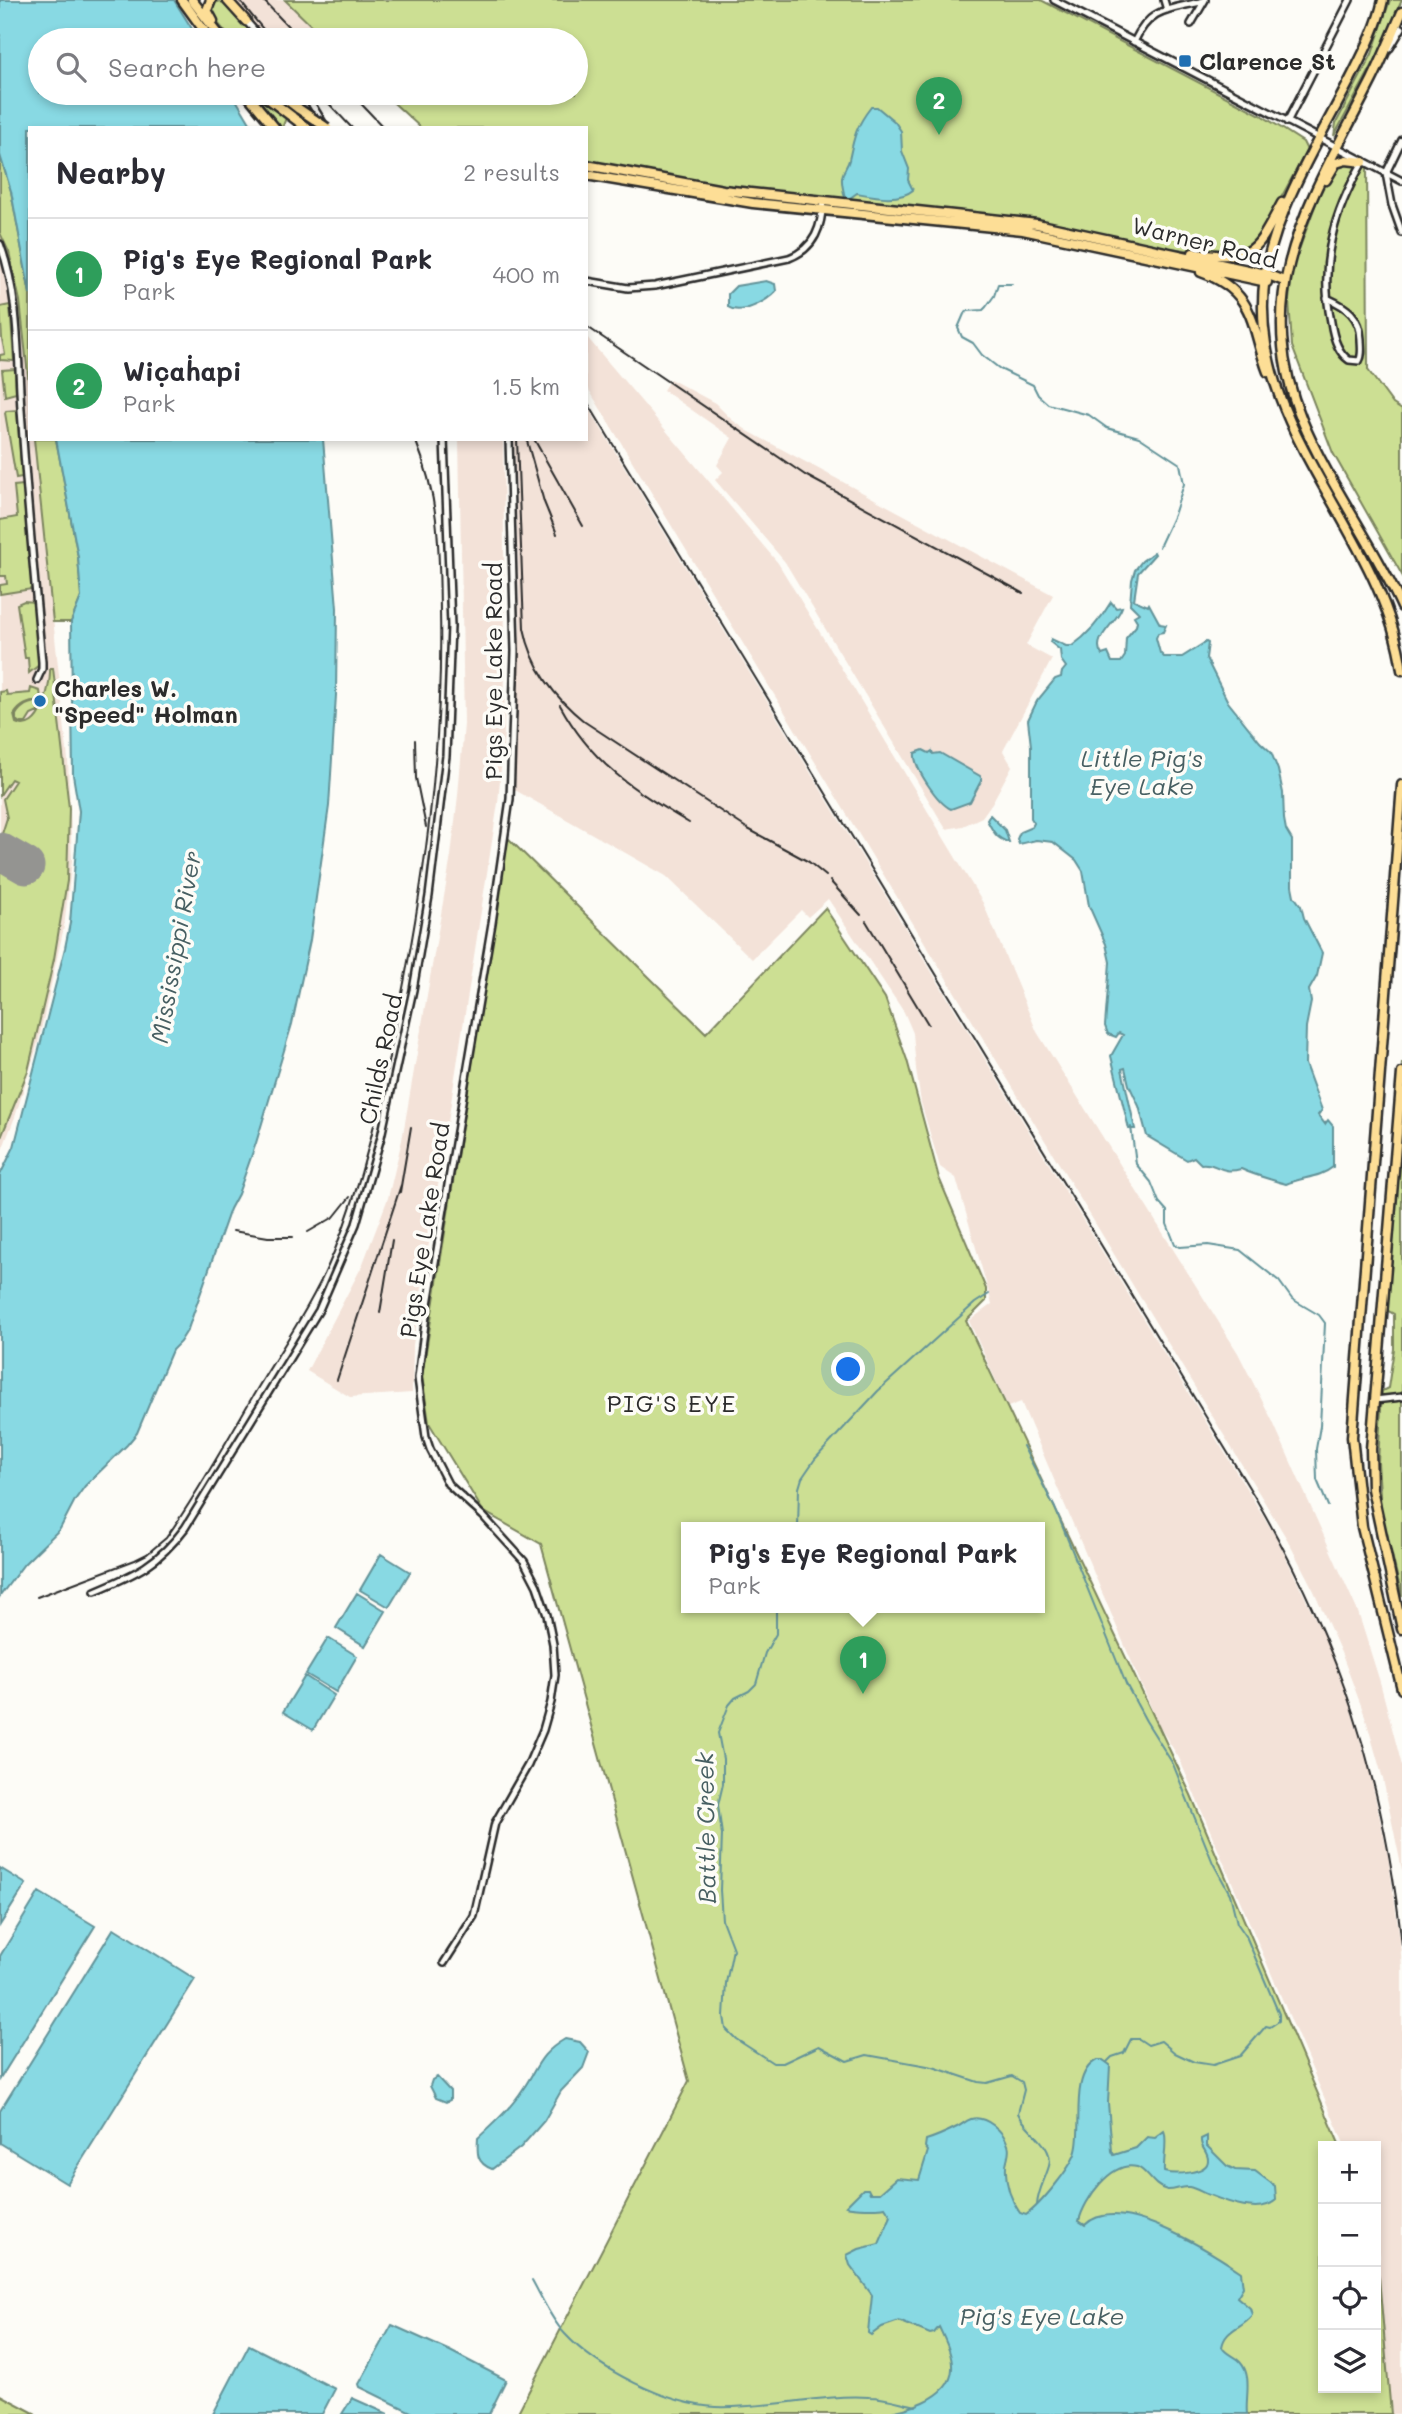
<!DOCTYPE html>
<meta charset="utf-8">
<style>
:root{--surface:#fff;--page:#f7f7f7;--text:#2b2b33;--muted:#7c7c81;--line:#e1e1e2;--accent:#1f6fb2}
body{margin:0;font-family:Mali,sans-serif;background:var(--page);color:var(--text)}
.controls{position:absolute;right:21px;bottom:21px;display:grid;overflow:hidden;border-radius:0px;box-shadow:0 4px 10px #0003}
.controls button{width:63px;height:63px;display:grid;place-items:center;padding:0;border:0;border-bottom:2px solid var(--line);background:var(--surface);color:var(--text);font:35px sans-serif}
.you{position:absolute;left:849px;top:1370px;width:24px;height:24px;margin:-18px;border:5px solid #fff;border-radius:50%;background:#1a73e8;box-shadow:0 0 0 10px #1a73e833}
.badge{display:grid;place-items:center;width:46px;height:46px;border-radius:50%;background:var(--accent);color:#fff;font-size:23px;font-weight:700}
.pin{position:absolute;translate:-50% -58px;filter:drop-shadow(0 2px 4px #0008)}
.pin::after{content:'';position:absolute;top:37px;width:24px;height:21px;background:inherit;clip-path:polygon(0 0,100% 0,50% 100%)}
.popup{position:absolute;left:681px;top:1522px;width:364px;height:91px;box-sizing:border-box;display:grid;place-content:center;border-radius:0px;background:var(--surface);filter:drop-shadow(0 2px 5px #0005);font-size:23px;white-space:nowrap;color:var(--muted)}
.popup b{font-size:26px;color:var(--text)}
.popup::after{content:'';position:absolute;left:50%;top:100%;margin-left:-14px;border:14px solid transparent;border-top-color:var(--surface)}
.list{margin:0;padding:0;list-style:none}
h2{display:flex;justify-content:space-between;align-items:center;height:91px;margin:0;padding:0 28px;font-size:30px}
h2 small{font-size:23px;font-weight:400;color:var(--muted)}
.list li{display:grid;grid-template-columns:46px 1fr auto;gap:21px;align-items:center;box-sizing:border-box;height:112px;padding:0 28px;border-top:2px solid var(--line)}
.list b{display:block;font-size:26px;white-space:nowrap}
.list p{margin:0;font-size:23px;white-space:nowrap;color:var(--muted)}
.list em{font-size:23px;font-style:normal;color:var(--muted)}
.icon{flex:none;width:38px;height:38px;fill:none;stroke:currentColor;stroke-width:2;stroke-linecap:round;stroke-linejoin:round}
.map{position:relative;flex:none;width:1402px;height:2414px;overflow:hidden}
.search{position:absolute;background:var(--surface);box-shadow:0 4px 10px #0003;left:28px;top:28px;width:560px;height:77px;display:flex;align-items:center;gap:18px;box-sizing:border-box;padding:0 24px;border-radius:38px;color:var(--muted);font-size:26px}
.panel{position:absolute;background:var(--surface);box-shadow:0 4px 10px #0003;left:28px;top:126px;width:560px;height:315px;border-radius:0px}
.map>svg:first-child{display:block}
</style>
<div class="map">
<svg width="1402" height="2414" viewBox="0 0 1402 2414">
<rect width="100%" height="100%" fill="#fdfcf7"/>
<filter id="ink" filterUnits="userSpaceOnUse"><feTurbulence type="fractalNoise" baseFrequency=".0143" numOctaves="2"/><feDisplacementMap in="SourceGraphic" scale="14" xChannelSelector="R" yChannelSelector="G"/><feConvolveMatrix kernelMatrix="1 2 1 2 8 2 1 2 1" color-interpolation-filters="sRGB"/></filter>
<g filter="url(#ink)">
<path fill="#f3e2d8" d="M234,0h57l34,34 -2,6h-56z
M0,233l9,19 11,49 10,93v45h4l34,321 4,101 -8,66 -26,116 -23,74 -15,38z
M586,336l192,227 205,340 54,129 201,321 34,67 86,192 22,70 22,84v104l-19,-91 -18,-63 -23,-61 -28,-64 -27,-52 -701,-1154z
M670,379l45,24 17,17 16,11 305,164 -27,50 26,14 -49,92 9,15 -20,37 -10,14 -19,9 -17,3 -161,-267 -70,-82 8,-8 -6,-7 15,-27 -69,-48z
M586,404l690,1133 51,106 23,63 19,63 19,86 11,77 3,35v447h-12l-13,-136 3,-22 -4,-20v-90h-31l-166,-388 -20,-32 -138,-324 -13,5 -39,-86 23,-17 -36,-126 -16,-11 -19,-64 -5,-34 -3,-36 -9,-21 -76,-113 -20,18 -7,-7 -49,49 -86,-83 -151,-86 5,-161 -6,-190h72z
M459,439h44l2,222 -1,72 -6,70 -85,542 -1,48 -62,4 -43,-26 55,-105 26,-68 14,-58 49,-284 7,-61 6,-71z"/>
<path fill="#ccdf93" stroke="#7c855f" stroke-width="2" fill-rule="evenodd" d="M285,0h756l220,115 42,27 4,8 -50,92 -20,14 -76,-9 -128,-27 -310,-33 -137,-24v-35h-165l-38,-35h193v-53h-250z
M1390,0h12l-25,57 -43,79 2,-13 36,-69z
M221,1l4,2 33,37h-26l-20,-24 -2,-5 4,-8z
M249,93h6l31,25 -4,10h-4z
M0,155l11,36 19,103v100l-10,-93 -11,-49 -9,-19z
M1367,160l1,210 25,34 9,6v165l-69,-122 -41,-107 -3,-46 4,-34 29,-79 17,-24z
M10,305l4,56 -14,-1v-5l5,-1 -3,-15 -2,-32z
M15,369l1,24 -11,3 -3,-26z
M17,410l5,67 -6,1 -11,-65 1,-2z
M34,439h22l22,118 3,40 -10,25h-18z
M23,485l9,104 -32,5v-9l7,-1 -1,-8h-6v-56l17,-3 -3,-31z
M24,601l10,1 5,63 -10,8 -1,-15h-3l-8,-54z
M50,668h3l16,140 -2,73 -13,78 -26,112 -28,69v-276l21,12 12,-21 -32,-18 6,-19 -4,-19 12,-18 -4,-2 -11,16v-103l6,-1 1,4 23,-2 1,-5 9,3 1,7 -2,3c-11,1 -19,4 -25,14l2,8c24,12 35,-37 34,-55z
M40,702l-2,10 -7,3 -5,8h-6l-4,-3v-5c5,-9 14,-13 24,-13z
M508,838l198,195 119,-125 60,90 22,62 32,118 47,111v12l-20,20 225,474 149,351h-17v242h53v-123l3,13 12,136h-874l172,-333 -148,-537 -58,-33 -54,-88 -7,-47zM686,1528h354v80h-354z
M1402,1063v533l-21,-86 -3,-48 4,-71 6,-3 6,-39v-35l-13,-7z
M0,2395l36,19h-36z"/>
<path fill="#88d9e3" stroke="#639399" stroke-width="2" d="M0,0h174l25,40h-159v53h192l21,35h-223v166l-19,-103 -11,-36z
M871,107h6l18,15 6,9 1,20 7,18 -1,11 5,10c-14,12 -40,6 -56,3l-7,5h-5c-1,-5 -3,-12 -3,-17 -1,-9 5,-13 7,-21 5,-23 7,-34 22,-53z
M766,281l9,3 1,7c-9,10 -35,25 -48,16v-13l8,-8z
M56,439h267l14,169 -1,87 -7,111 -19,134 -18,84 -36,119 -18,51 -8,15 -42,120 -8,13 -8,8 -35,83 -10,12 -42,41 -10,14 -15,29 -36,35 -24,32v-421l14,-28 51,-199 5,-25 9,-112 -6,-36 -2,-153 10,-25 -3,-40z
M1154,552l1,2 -17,19 -4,27 14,6 1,-2 11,20 6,1 -3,7 -5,1 -2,5 4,15 4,4h18l24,-15 2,1 -2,15 22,44 32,40 11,10 7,18 5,23 1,26 2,11 6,10v46l2,10 7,10 3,12 18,35 -5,23 -8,14 2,12 -5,25 -1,37 17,46 -4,5 7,9 3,-4 5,6v41c-13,11 -31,10 -47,17 -16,-5 -30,-8 -45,-15 -22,6 -23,-7 -40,-5l-7,-7 -7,3 -40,-24 -8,-30 -10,-21 -4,-17 -3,1 13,60h-6l-18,-73 12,-21 -4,-2 -3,4 -8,-3 -3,-8 5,-64 -4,-18 -17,-38 -6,-35 -7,-11 -23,-18 -17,-2 -17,4 -2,-5 3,-7 12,-5 2,-4 -3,-5v-72l-3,-26 9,-19 18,-22 6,-2 1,-5 4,-5 -5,-7 -1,-10 -10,-8 1,-3 15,7h6c17,-12 29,-27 39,-44l5,6 6,-1c-5,16 -32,32 -20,48l6,-2 4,9h9l4,-6 1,-18 10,-12 1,-5 -3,-5 5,-3 -9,-9 2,-24 3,-10 7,-9z
M923,750l6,3 3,-2 1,3 7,-1 40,23 2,3 -12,23 -19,7c-13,-6 -38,-42 -36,-56z
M990,815l15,15 4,12c-12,-2 -17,-12 -22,-22z
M381,1554l29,18 -21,35 -29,-17z
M357,1593l29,18 -21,35 -29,-18z
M328,1638l29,18 -21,36 -30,-18z
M305,1676l29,19 -21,35 -30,-18z
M0,1868l26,16 -26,41z
M39,1892l56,34 -95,153v-123z
M114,1928l81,51 -128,205 -67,-41v-32z
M565,2039l15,3 9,10 -6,16 -22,23 -17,30 -23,26 -29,22c-16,-6 -15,-16 -14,-31 16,-15 33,-30 45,-49 15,-22 16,-35 42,-50z
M1097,2060h6l7,5 -2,38 4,48 2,4 22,-7 11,-11 8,1 9,-7c4,8 -1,30 0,41 10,3 44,2 44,-12 0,-9 -8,-12 -7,-21l6,-3v10l20,20 8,4 20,1 20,15 1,14c-16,15 -49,2 -67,-5 -6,-2 -14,-7 -20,-8 -7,-1 -15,4 -22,3 -14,-3 -20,-20 -30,-23 -26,-7 -53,33 -58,54l6,4c33,-33 125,26 156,47l2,15 -6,10 13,11 2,7c-10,13 -27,14 -30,32 4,8 12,8 18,15 13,14 5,35 7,52h-368c23,-3 72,-14 73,-45 1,-14 -7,-29 -13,-42l-5,6 -4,1 -31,-13 -17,6 -11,8 -3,-2c1,-13 3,-25 4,-38l-22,-30 -3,-10 12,-6 20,-5 12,-28 -6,-9c-7,2 -31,1 -39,-1l17,-17h5l2,4h10l17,-15 22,2 9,-29 -3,-4 1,-7c10,-3 21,-8 31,-13 5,-2 8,-6 14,-8 14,-4 33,12 37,26 3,7 -2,14 -2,21 -1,17 5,34 14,47l6,2c14,-10 46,-48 50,-64 7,-24 -7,-77 21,-91z
M437,2077l13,14v9l-4,2 -10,-4 -6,-12 2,-6z
M392,2325l58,26 56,29 -17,34h-74l-55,-27 -1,-3z
M249,2345l86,44 -13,25h-109z
M352,2398l36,16h-46z"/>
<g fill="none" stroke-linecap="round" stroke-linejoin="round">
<path stroke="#639399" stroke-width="2" d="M1012,284h-14l-4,12 -8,11 -3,3 -15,1 -4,3 -6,14 4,9 11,6 9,12 18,14 33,16 5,10 10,9 41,11 18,13 32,9 41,27 4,20 -10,31 -15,32
M1131,1127l5,37 15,18 8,20 8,9v13l8,20 5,3 28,-2 32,5 39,31 13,18 27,16 6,8 -5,103 -4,23 1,31 11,26
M1023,1446l32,62 71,176 20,37 27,43 40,99 17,31 7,29 9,13 33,78v7l-9,6 -4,-1 -26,30 -27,9 -19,-3 -19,-9 -14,-12 -13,4 -9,-6h-8l-7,14 -12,4 -5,5
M798,1528l1,-40 3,-10 13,-19 63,-68 97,-88 14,-9
M776,1608v26l-11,19 -9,31 -7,7 -14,7 -6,7 -11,28 5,26v25l-5,21 4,30 -2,55 2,30 11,29 -7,34 -2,33 2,13 10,10 37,24h10l36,-17 28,15 20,-6 66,12 45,15 9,1 25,-7 10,6 2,8 -6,23c7,17 37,32 31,53 -4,14 -11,24 -12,39
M532,2280c10,18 19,39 33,54 32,35 103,71 151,73 51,2 102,-13 153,-10 17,0 32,6 47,9"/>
<path stroke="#949491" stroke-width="37" d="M0,851l26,15"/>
<defs>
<path id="minor" d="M1054,0l348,181
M1164,0l3,10
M246,21l17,19
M1191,24l14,-24
M1134,42c17,-36 35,-32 70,-41
M1390,48l12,-20
M305,93l20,33
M1287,122l63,-122
M1386,173l6,32 10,28
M1386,173l16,-33
M0,244c21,56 17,120 22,179 5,80 13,160 20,239v7l-5,11
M587,281l41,7 27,-2 134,-28c26,-10 33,-31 34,-58
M1327,298c20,9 33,18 34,41 0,8 2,16 -2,22l-10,-1c-12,-8 -16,-24 -18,-38 -12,-58 2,-109 32,-160
M1375,1400l27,-3
M95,1591c41,-17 63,-27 90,-63l134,-218 37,-86 25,-87 32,-147 16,-94 17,-140 5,-130 -7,-187
M444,1963l30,-47 21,-93 33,-58 15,-35 8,-28 4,-27 -2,-31 -6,-29 -10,-29 -13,-25 -41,-45 -35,-32 -18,-35 -4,-12 -8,-59 8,-62 66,-393 18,-124 5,-148 -6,-212"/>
<path id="highway" d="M182,0l29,40
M192,0l31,40
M211,0l-4,10 6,11
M227,0l19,21
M1383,0c-6,28 -19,52 -32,78 -31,60 -76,132 -86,198 -21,152 117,252 137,394
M1402,12c-10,23 -19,46 -30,68 -57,113 -125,209 -70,340 27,65 71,123 100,187
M246,93l29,35
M261,93l46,35
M278,93l21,16
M586,165l137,25 314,34 229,50 18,7
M586,175l167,28 270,27 244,52
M1326,180l10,-17 10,-3 17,2
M1193,253c62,6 60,4 89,-50
M1201,272c56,20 50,56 67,100
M1402,785l-50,652 10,90 40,162
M1402,1073l-31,376 1,40 30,140"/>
</defs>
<use href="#minor" stroke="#2b2b2b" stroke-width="10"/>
<use href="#highway" stroke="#2b2b2b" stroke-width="13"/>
<use href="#minor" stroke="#fdfcf7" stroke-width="5"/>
<use href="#highway" stroke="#fdde96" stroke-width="8"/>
<path stroke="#2b2b2b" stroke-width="2" d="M239,0l33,40
M263,0l38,40
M319,93l33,35
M351,93l33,35
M586,326l219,149 218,118
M586,400l670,1099c83,144 128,280 146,446
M517,439l7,189c8,40 30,69 61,94l163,107 61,33 17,14
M534,439l49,87
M527,441l17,61 13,32
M560,705c32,59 74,85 129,118
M415,740l1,38 10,49
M830,881l31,34
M866,921l62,103
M400,1192l11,-65
M233,1231l35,6h25
M308,1232l26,-15 16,-20
M380,1313l12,-73
M337,1380l64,-195
M37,1597l98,-37 12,-6 19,-16c33,-46 62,-100 91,-149 27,-45 57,-88 77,-137 29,-71 45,-145 60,-219 29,-139 49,-280 46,-422 -1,-64 0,-111 -25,-172"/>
<defs>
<path id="highway-bridge" d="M299,109l28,19"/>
</defs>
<use href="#highway-bridge" stroke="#2b2b2b" stroke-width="13" stroke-linecap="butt"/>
<use href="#highway-bridge" stroke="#fdde96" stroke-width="8"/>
</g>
</g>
<g fill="#1f6fb2" stroke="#fdfcf7" stroke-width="2.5">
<rect x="1178" y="54" width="14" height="14" rx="3.5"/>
<circle cx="40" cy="701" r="7"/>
</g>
<g text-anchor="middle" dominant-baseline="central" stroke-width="7" stroke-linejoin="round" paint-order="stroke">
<g font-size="23" font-weight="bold" fill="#2b2b2b" stroke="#fdfcf7" text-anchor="start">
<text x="1199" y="61">Clarence St</text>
<text x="54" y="688">Charles W.<tspan x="54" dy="26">"Speed" Holman</tspan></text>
</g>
<g font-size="23" fill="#2b2b2b" stroke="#fdfcf7">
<text transform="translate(1205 242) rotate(14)">Warner Road</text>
<text transform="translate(493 671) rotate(-90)">Pigs Eye Lake Road</text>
<text transform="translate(380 1059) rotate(-78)">Childs Road</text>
<text transform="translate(424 1230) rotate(-81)">Pigs Eye Lake Road</text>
</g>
<g font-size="24" font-style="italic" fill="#475f62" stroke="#fdfcf7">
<text x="1142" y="757">Little Pig's<tspan x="1142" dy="28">Eye Lake</tspan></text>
<text transform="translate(175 947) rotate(-80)">Mississippi River</text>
<text transform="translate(705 1828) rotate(-91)">Battle Creek</text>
<text x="1042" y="2315">Pig's Eye Lake</text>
</g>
<g font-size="24" letter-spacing="2" fill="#2b2b2b" stroke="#fdfcf7">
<text x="672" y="1402">PIG'S EYE</text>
</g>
</g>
</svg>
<div class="controls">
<button>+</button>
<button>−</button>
<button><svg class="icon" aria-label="locate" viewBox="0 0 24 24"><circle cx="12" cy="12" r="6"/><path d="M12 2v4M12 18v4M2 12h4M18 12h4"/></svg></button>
<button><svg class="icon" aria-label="layers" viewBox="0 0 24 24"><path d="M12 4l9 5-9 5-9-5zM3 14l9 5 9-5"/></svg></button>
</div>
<div class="you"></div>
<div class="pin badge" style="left:863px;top:1694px;background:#2e9e5b">1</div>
<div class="popup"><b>Pig's Eye Regional Park</b>Park</div>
<div class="pin badge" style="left:939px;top:135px;background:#2e9e5b">2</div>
<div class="search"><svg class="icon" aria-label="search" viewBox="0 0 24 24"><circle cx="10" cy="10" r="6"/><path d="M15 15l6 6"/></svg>Search here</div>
<section class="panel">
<h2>Nearby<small>2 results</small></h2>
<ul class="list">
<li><span class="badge" style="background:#2e9e5b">1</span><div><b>Pig's Eye Regional Park</b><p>Park</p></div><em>400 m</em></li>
<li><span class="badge" style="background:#2e9e5b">2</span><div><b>Wic̣aḣapi</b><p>Park</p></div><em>1.5 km</em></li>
</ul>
</section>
</div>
